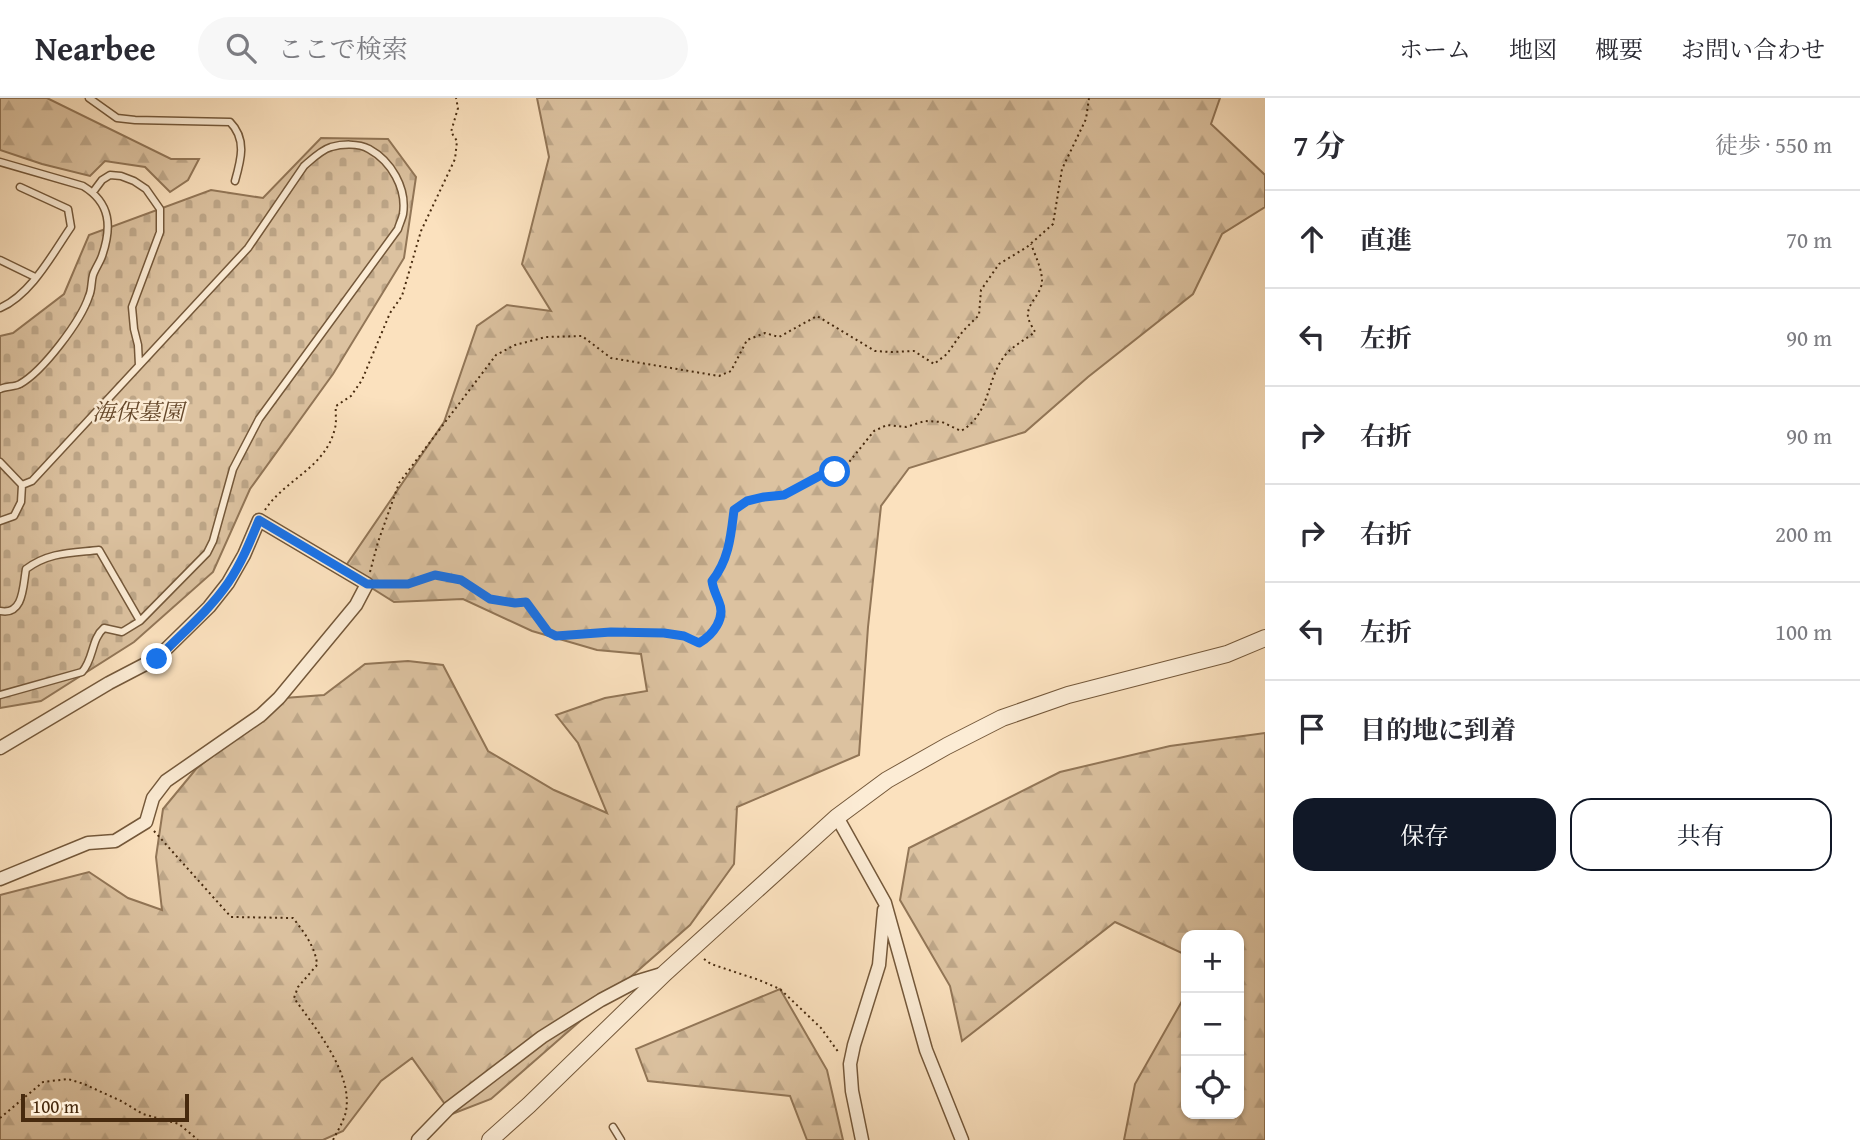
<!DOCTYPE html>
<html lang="ja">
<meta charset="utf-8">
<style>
:root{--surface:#fff;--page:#f7f7f7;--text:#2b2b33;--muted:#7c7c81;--line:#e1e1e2;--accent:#111827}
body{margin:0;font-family:"Gentium Book Plus","Noto Serif JP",serif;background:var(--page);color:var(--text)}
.controls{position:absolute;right:21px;bottom:21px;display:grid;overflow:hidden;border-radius:14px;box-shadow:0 2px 5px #0004}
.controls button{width:63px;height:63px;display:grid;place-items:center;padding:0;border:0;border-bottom:2px solid var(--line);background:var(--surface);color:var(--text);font:35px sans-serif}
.scale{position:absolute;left:21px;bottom:18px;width:168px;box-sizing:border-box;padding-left:7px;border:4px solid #472a0e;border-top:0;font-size:19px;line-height:24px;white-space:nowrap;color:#472a0e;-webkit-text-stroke:5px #fcecd5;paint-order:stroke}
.stop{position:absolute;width:21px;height:21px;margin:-16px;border:5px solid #1a73e8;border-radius:50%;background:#fff}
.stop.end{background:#1a73e8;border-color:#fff;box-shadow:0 2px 7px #0008}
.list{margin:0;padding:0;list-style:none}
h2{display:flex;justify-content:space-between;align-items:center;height:91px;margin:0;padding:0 28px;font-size:30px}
h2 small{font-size:23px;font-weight:400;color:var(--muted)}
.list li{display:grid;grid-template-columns:46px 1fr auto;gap:21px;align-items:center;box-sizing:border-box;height:98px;padding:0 28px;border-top:2px solid var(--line)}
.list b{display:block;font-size:26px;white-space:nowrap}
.list em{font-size:23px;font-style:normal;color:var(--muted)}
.actions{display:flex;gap:14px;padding:21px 28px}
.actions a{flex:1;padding:16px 0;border:2px solid var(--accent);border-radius:21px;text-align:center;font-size:24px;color:var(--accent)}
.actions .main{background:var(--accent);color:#fff}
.icon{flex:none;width:38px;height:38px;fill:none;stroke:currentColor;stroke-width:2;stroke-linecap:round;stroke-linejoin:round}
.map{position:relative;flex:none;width:1265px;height:1042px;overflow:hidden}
header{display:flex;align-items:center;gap:42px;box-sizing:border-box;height:98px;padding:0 35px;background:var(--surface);border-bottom:2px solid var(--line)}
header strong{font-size:33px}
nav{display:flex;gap:38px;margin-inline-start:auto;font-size:24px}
.search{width:490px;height:63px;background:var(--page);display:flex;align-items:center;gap:18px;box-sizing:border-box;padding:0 24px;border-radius:38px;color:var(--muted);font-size:26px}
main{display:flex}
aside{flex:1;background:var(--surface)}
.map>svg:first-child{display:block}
</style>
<header>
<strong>Nearbee</strong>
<div class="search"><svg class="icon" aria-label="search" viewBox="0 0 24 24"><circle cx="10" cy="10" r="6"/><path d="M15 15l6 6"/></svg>ここで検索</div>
<nav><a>ホーム</a><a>地図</a><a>概要</a><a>お問い合わせ</a></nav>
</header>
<main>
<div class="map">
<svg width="1265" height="1042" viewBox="0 0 1265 1042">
<defs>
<pattern id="forest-firs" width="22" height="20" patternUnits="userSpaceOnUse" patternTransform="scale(1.75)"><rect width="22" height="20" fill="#dcc2a0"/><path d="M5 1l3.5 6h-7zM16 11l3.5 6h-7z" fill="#bea789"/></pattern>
<pattern id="cemetery-stones" width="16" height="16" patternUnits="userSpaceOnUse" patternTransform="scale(1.75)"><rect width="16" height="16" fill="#dcc2a0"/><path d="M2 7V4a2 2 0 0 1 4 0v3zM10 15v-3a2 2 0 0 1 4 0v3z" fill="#bea789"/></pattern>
</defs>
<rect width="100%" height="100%" fill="#fbe1be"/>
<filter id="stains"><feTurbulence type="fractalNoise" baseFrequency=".00286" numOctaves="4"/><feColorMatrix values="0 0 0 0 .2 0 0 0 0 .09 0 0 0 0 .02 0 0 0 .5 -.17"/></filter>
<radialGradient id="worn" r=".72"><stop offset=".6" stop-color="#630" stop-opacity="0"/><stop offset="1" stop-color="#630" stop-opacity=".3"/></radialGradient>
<path fill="url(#forest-firs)" stroke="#927657" stroke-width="2" d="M0,0h47l124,61h28l-11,21 -18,12 -25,-25 -40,-6 -15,15 -48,-12 -42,-14z
M537,0h683l-9,26 54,51v32l-43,27 -29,60 -105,83 -63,55 -116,36 -28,38 -13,121 -9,128 -122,52 -3,57 -44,61 -199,174 -39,15 -40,-56 -31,23 -38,50 -20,9h-323v-245l89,-23 39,26 34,12 -6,-53 7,-48 33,-40 88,-71 40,-3 41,-31 43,-3 35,4 45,86 66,39 53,23 -29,-70 -22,-28 49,-17 42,-7 -6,-37 -44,-4 -65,-19 -69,-32 -69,3 -51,-32 101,-148 33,-96 30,-21 44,6 -29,-47 27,-107z
M1265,635v407h-141l11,-56 51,-90v120h53v-179h-53v20l-71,-33 -153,119 -12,-55 -50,-86 9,-52 151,-76 110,-26z
M780,891l47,81 16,70h-36l-17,-44 -142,-15 -12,-32z"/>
<path fill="url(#cemetery-stones)" stroke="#927657" stroke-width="2" d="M321,40l67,1 28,38 -12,81 -71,116 -83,115 -37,83 -79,70 -93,59 -41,7v-372l13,-3 51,-39 25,-59 122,-45 52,8z"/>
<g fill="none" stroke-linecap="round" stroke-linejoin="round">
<defs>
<path id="service" d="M89,0l28,20 18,2 95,2c17,17 11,38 5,59
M0,64l83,24c28,17 29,41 19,70 -2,6 -7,13 -9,19 -2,7 -1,15 -4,21 -8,25 -46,75 -69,88 -5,3 -14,2 -20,5
M93,94l9,-12 8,-5 11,1 13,5 12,8 14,20v23l-28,75 2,22 4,16 1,20
M0,162l35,17
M0,210c31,-13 53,-55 71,-81l-3,-18 -48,-22
M0,364l22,23 -1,17 -7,14 -14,5
M0,513c24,5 23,-26 26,-42 23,-17 45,-16 73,-19l41,71
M0,597l82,-23c12,-13 9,-33 22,-44l18,4 18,-11 67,-68 6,-12 20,-72 26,-50 139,-190c1,-4 4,-10 5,-15 4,-26 -12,-53 -34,-65 -11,-6 -27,-5 -38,-2 -10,3 -19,12 -27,19l-56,82 -216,233 -10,4
M613,1029l8,13"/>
<path id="minor" d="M0,650l109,-65 48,-25 52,-51 19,-24 16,-28 15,-35 108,64 -11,21 -77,93 -18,17 -95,66 -13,17 -7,24 -31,19 -27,2 -88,36
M837,719l48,86 41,147 36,90
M418,1042l31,-32 93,-71 59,-37 34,-18 30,-9
M862,1042l-10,-49 -2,-27 4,-19 25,-80 5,-55"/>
<path id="tertiary" d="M490,1042l39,-35 136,-132 172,-156 50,-37 60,-34 55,-28 66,-23 159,-41 38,-16"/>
</defs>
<use href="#service" stroke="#74583a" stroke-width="9"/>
<use href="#minor" stroke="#74583a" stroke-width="15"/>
<use href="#tertiary" stroke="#74583a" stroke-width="18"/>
<path stroke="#472a0e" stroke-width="2" stroke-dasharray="2 3.5" stroke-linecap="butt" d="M265,412c20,-31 61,-42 70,-82 2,-7 0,-15 1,-22l15,-10 11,-16 28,-67 12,-17 19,-65 34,-72 2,-18 -6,-9 7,-24 -2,-10
M370,474l8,-30 21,-59 97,-128 19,-10 31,-8 36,-1 29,22 108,18 12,-5 16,-31 18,-7 14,4 38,-21 58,35 16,1 23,-1 20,13 13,-10 16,-23 16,-16 2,-25 18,-26 28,-17 26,-23 9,-55 24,-50 3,-21
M378,485l30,1 27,-9 26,5 29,19 25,4 11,-1c7,9 19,29 28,33 10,3 32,-1 43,-2 34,-2 70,-3 102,10 14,-8 27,-25 20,-42 -3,-7 -6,-12 -7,-20 17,-21 19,-46 22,-71l13,-9 17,-4 20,-2 41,-22 10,-1 11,-6 28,-35 13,-6 19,2 19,-6 17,1 19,9c32,-19 24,-55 47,-79 7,-7 18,-13 27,-20 -2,-4 -6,-10 -7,-15 -2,-13 14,-23 14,-36 0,-12 -7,-26 -11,-37
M154,733l77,86 62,1c11,14 23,30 24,47l-19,22 -4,11c21,30 62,78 51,117 -3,9 -8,17 -12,25
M704,861l7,5 48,16 21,9 41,39 18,25
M0,1020l43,-36 25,-3 16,5 37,17 22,13 36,10 19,16"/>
<use href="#service" stroke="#fcecd5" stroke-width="6"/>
<use href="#minor" stroke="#fcecd5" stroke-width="12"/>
<use href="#tertiary" stroke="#fcecd5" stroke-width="16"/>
</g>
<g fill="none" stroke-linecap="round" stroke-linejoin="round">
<path stroke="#1a73e8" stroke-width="9" d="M157,561c24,-25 51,-47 71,-76 13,-19 22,-41 31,-63l108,64h41l27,-9 26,5 29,19 25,4 11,-1 22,30 8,4 55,-4 53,1 20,3 15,7c14,-8 27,-25 20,-41 -3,-8 -6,-13 -7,-21 17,-21 19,-46 22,-71l13,-9 17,-4 20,-2 41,-22 10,-1"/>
</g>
<g text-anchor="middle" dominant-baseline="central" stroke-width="5" stroke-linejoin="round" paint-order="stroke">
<g font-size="23" font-style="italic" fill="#65482b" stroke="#fcecd5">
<text x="138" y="313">海保墓園</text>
</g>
</g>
<rect width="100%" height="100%" filter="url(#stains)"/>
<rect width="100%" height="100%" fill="url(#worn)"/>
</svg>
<div class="controls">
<button>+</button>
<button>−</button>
<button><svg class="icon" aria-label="locate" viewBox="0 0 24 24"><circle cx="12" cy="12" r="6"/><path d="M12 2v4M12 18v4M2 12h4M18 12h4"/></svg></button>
</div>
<div class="scale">100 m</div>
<div class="stop" style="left:835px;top:374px"></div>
<div class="stop end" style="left:157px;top:561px"></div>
</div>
<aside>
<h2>7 分<small>徒歩 · 550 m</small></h2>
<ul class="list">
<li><svg class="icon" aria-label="ahead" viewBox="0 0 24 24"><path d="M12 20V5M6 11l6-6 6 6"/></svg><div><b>直進</b></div><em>70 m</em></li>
<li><svg class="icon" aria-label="left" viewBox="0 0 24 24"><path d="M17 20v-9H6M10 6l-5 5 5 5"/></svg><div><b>左折</b></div><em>90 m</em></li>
<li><svg class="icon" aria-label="right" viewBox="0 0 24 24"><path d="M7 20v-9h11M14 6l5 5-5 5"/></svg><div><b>右折</b></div><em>90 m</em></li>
<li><svg class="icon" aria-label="right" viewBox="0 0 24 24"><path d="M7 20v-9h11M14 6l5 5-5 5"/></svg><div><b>右折</b></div><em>200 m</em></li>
<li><svg class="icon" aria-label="left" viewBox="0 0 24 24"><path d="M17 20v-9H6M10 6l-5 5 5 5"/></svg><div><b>左折</b></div><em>100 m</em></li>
<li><svg class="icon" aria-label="arrive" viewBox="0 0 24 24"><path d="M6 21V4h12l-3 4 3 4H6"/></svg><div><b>目的地に到着</b></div></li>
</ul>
<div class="actions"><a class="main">保存</a><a>共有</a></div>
</aside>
</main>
